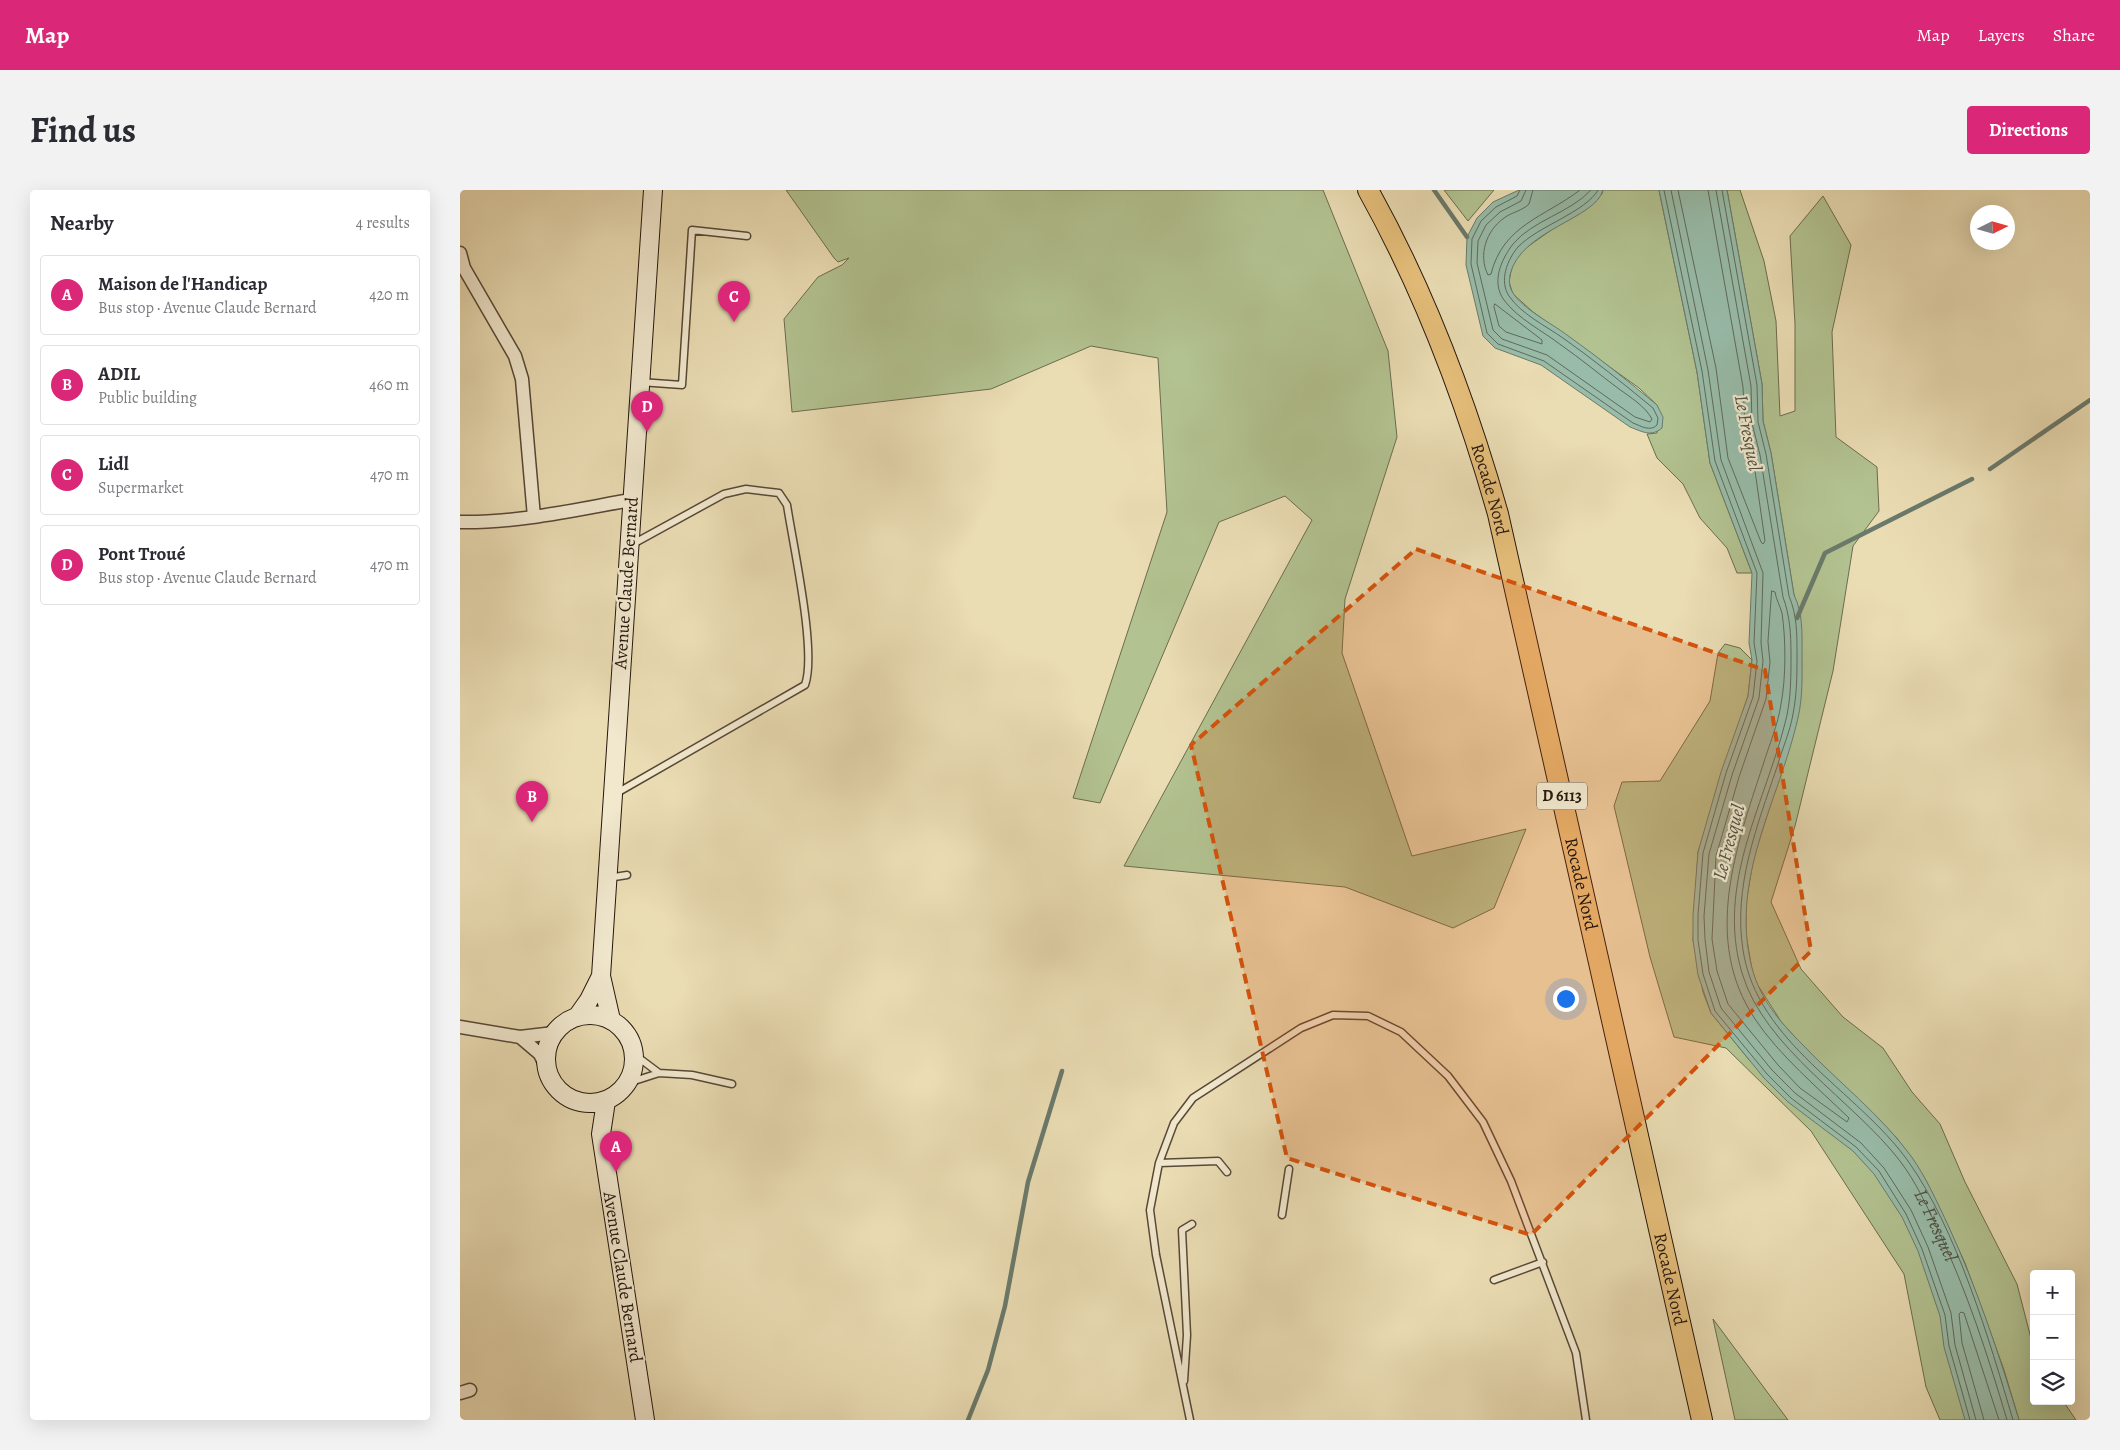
<!DOCTYPE html>
<meta charset="utf-8">
<style>
:root{--surface:#fff;--page:#f2f2f3;--text:#2b2b33;--muted:#7c7c81;--line:#e1e1e2;--accent:#db2777}
body{margin:0;font-family:Alegreya,serif;background:var(--page);color:var(--text)}
.controls{position:absolute;right:15px;bottom:15px;display:grid;overflow:hidden;border-radius:5px;box-shadow:0 5px 20px #0002}
.controls button{width:45px;height:45px;display:grid;place-items:center;padding:0;border:0;border-bottom:1px solid var(--line);background:var(--surface);color:var(--text);font:25px sans-serif}
.compass{position:absolute;left:1510px;top:15px;width:45px;height:45px;border-radius:50%;background:var(--surface);box-shadow:0 5px 20px #0002;rotate:85deg}
.you{position:absolute;left:1105px;top:808px;width:18px;height:18px;margin:-12px;border:4px solid #fff;border-radius:50%;background:#1a73e8;box-shadow:0 0 0 8px #1a73e833}
.badge{display:grid;place-items:center;width:32px;height:32px;border-radius:50%;background:var(--accent);color:#fff;font-size:16px;font-weight:700}
.pin{position:absolute;translate:-50% -41px;filter:drop-shadow(0 1px 2px #0008)}
.pin::after{content:'';position:absolute;top:26px;width:18px;height:15px;background:inherit;clip-path:polygon(0 0,100% 0,50% 100%)}
.list{margin:0;padding:0;list-style:none}
h2{display:flex;justify-content:space-between;align-items:center;height:65px;margin:0;padding:0 20px;font-size:21px}
h2 small{font-size:16px;font-weight:400;color:var(--muted)}
.list li{display:grid;grid-template-columns:32px 1fr auto;gap:15px;align-items:center;box-sizing:border-box;height:80px;margin:0 10px 10px;padding:0 10px;border:1px solid var(--line);border-radius:5px}
.list b{display:block;font-size:19px;white-space:nowrap}
.list p{margin:0;font-size:16px;white-space:nowrap;color:var(--muted)}
.list em{font-size:16px;font-style:normal;color:var(--muted)}
.icon{flex:none;width:28px;height:28px;fill:none;stroke:currentColor;stroke-width:2;stroke-linecap:round;stroke-linejoin:round}
.map{position:relative;flex:none;width:1630px;height:1230px;overflow:hidden;border-radius:5px}
header{display:flex;align-items:center;gap:30px;box-sizing:border-box;height:70px;padding:0 25px;background:var(--accent);color:#fff}
header strong{font-size:24px}
nav{display:flex;gap:28px;margin-inline-start:auto;font-size:18px}
.intro{display:flex;align-items:center;justify-content:space-between;box-sizing:border-box;height:120px;padding:0 30px}
h1{margin:0;font-size:35px}
.button{padding:12px 22px;border-radius:5px;background:var(--accent);color:#fff;font-size:18px;font-weight:700}
main{display:flex;gap:30px;padding:0 30px}
aside{flex:1;background:var(--surface);border-radius:5px;box-shadow:0 5px 20px #0002}
.map>svg:first-child{display:block}
</style>
<header>
<strong>Map</strong>
<nav><a>Map</a><a>Layers</a><a>Share</a></nav>
</header>
<div class="intro"><h1>Find us</h1><a class="button">Directions</a></div>
<main>
<aside>
<h2>Nearby<small>4 results</small></h2>
<ul class="list">
<li><span class="badge">A</span><div><b>Maison de l'Handicap</b><p>Bus stop · Avenue Claude Bernard</p></div><em>420 m</em></li>
<li><span class="badge">B</span><div><b>ADIL</b><p>Public building</p></div><em>460 m</em></li>
<li><span class="badge">C</span><div><b>Lidl</b><p>Supermarket</p></div><em>470 m</em></li>
<li><span class="badge">D</span><div><b>Pont Troué</b><p>Bus stop · Avenue Claude Bernard</p></div><em>470 m</em></li>
</ul>
</aside>
<div class="map">
<svg width="1630" height="1230" viewBox="0 0 1630 1230">
<rect width="100%" height="100%" fill="#eadcb3"/>
<filter id="stains"><feTurbulence type="fractalNoise" baseFrequency=".004" numOctaves="4"/><feColorMatrix values="0 0 0 0 .2 0 0 0 0 .09 0 0 0 0 .02 0 0 0 .5 -.17"/></filter>
<radialGradient id="worn" r=".72"><stop offset=".6" stop-color="#630" stop-opacity="0"/><stop offset="1" stop-color="#630" stop-opacity=".3"/></radialGradient>
<path fill="#b2c290" stroke="#6c6c4e" d="M326,0h537l65,161 9,86 -52,162 -3,54 70,203 114,-27 -32,79 -41,20 -108,-41 -221,-21 188,-346 -27,-24 -66,26 -119,281 -27,-5 94,-286 -9,-154 -67,-12 -100,43 -199,23 -8,-93 34,-42 24,-12 7,-7 -11,4 -4,-4z
M984,0h50l-26,31z
M1143,0h56l38,182 13,91 42,110h-15l-10,-25 -27,-30 -17,-34 -26,-26 -10,-24 10,-1v-28l-18,-17 -106,-76 -20,-18 -4,-12 3,-17 11,-15 79,-56z
M1267,0h13l24,71 12,60 4,95 15,-5v-87l-5,-88 33,-40 28,49 -19,87 4,105 41,30 2,44 -26,35 -20,125 -38,155 -24,76 30,67 42,48 40,31 29,44 28,32 25,58 52,102 17,66v51h29l13,19h-57l-15,-50 -39,-107 -40,-84 -29,-42 -70,-66 -44,-48 -25,-39 -5,-14 -6,-36v-30l7,-44 42,-133 -1,-132 -23,-142 -8,-32 -1,-37z
M1265,454l15,4 12,12 -4,36 -50,156 -5,88 10,52 8,21 39,48 22,12 93,82 49,73 43,137 13,55h-30l-14,-33 -22,-113 -93,-143 -85,-83 -52,-11 -24,-80 -36,-151 8,-24 38,-1 50,-80 8,-48z
M1253,1129l75,101h-53z"/>
<path fill="#98bca9" stroke="#6a7a6b" d="M1059,0h84c-7,29 -83,40 -93,85 -1,6 -1,12 3,18 10,16 38,30 54,42 31,22 61,46 90,70l6,12 -1,11c-11,9 -19,4 -32,-1l-89,-62 -46,-17 -12,-12 -17,-71 1,-28 10,-19 16,-16z
M1199,0h68l35,194 1,37 8,32 23,142c9,18 8,38 8,58 0,22 1,43 -4,65 -19,83 -69,161 -46,250 8,31 28,54 50,76 35,37 79,71 109,112 15,21 26,46 37,69 29,63 51,129 71,195h-54l-21,-73 -4,-31 -22,-65 -16,-34 -28,-43 -21,-23 -65,-49 -24,-24 -53,-65 -13,-38 -5,-35v-25l5,-63 23,-80 27,-76 4,-36 -3,-17 3,-70 -42,-110 -13,-91z"/>
<g fill="none" stroke-linecap="round" stroke-linejoin="round">
<g stroke="#5f6a5b" stroke-width="1">
<path d="M1060,0l-3,6 -21,11 -15,14 -9,18 -1,25 16,69 11,11 46,17 89,62c8,3 17,9 24,2l1,-7 -5,-10c-29,-24 -59,-48 -90,-70 -17,-12 -42,-24 -54,-42 -10,-15 -2,-36 9,-49 20,-21 68,-35 80,-57"/>
<path d="M1066,0l-5,11 -21,11 -14,13 -8,16 -1,22 16,67 9,9 45,16 88,62 15,5 2,-3c-7,-13 -22,-22 -33,-30 -20,-15 -38,-30 -58,-44 -18,-14 -43,-26 -57,-45 -13,-18 -3,-40 9,-56 20,-24 57,-31 78,-54"/>
<path d="M1073,0l-4,14c-7,7 -17,8 -25,14 -18,13 -26,37 -16,57l3,-1c12,-49 54,-57 89,-84"/>
<path d="M1204,0l38,181 13,90 42,112 -3,70 3,18 -4,36 -27,76 -23,80 -5,62v25l5,34 12,37 52,63 24,24 65,49 23,24 27,43 16,35 23,66 4,31 21,74"/>
<path d="M1211,0l37,180 13,90 42,113 -2,70 2,18 -4,37 -27,77 -23,79 -5,62 1,23 4,33 12,36 51,62 23,23 66,50 23,25 27,42 17,37 23,66 4,32 21,75"/>
<path d="M1218,0l38,178 12,90 33,84 2,2 2,-3 -12,-84 -8,-32 -2,-38 -35,-197"/>
<path id="s1" d="M1256,0l35,196 1,37 8,32 23,142c7,19 8,37 8,58 0,20 0,40 -4,60 -20,86 -72,167 -45,258 22,75 112,128 158,188 16,21 27,45 38,69 29,61 50,126 69,190"/>
<path d="M1262,0l35,195 1,37 8,32 23,142c8,19 8,38 8,58 0,20 0,40 -4,60 -3,18 -11,35 -16,53 -20,59 -44,120 -34,183 14,93 114,140 165,211 49,69 81,178 105,259"/>
<path d="M1035,114l47,36v4l-36,-12 -7,-6 -5,-19z"/>
<path d="M1312,401l3,1c1,7 5,14 7,21 4,27 4,65 -1,91 -3,21 -12,41 -18,61 -27,82 -61,175 -8,254 24,36 63,69 94,99l-2,4 -47,-34 -22,-23 -50,-61 -11,-33 -5,-32 4,-83 23,-79 27,-78 4,-37 -2,-20z"/>
<path d="M1524,1230l-22,-77 -3,-29 2,-2 3,1 35,107"/>
</g>
<path stroke="#6a7a6b" stroke-width="4.5" d="M974,0l33,47
M1530,279l100,-69
M1337,428l28,-65 147,-74
M508,1230l20,-50 17,-64 23,-124 34,-111"/>
<defs>
<path id="lane" d="M180,192l42,3 10,-155 55,6
M155,604l190,-109c12,-33 -12,-140 -18,-180l-8,-12 -33,-4 -22,5 -93,51
M148,688l19,-3
M175,865l24,18
M168,893l31,-10 33,2 40,9
M699,973l59,-2 9,11
M822,1025l7,-46
M1034,1090l49,-18
M724,1191l3,-46 -5,-105 10,-6
M730,1230l-34,-165 -6,-45 9,-47 15,-40 19,-25 108,-70 32,-13 35,1 33,16 47,44 35,46 28,59 65,172 10,67"/>
<path id="street" d="M0,63l4,15 51,88 7,23 12,138
M0,332c58,1 114,-12 171,-22
M0,837l60,10 34,-4
M60,847l20,17 6,13
M0,1203l10,-3"/>
<path id="secondary" d="M86 869a44 44 0 1 1 88 0a44 44 0 1 1-88 0Z
M117,827l12,-17 12,-24
M151,830l-10,-44 52,-786
M146,911l-5,33 44,286"/>
<g id="primary">
<path id="s2" d="M908,0c57,102 98,211 130,324l204,906"/>
</g>
</defs>
<use href="#lane" stroke="#574836" stroke-width="9"/>
<use href="#street" stroke="#574836" stroke-width="15"/>
<use href="#secondary" stroke="#26170d" stroke-width="20"/>
<use href="#primary" stroke="#26170d" stroke-width="22"/>
<use href="#lane" stroke="#f1e8ce" stroke-width="6"/>
<use href="#street" stroke="#f1e8ce" stroke-width="12"/>
<use href="#secondary" stroke="#f1e8ce" stroke-width="18"/>
<use href="#primary" stroke="#e5be7a" stroke-width="20"/>
</g>
<path fill="#d5520c" fill-opacity="0.2" stroke="#d5520c" stroke-width="4" stroke-dasharray="10 6" stroke-linejoin="round" d="M956,359l349,121 46,281 -280,284 -244,-77 -96,-413z"/>
<g text-anchor="middle" dominant-baseline="central" stroke-width="4.5" stroke-linejoin="round" paint-order="stroke">
<rect fill="#f1e8ce" stroke="#635647" stroke-width="1" x="1077" y="592.5" width="50" height="27" rx="4"/>
<g font-size="16" font-weight="bold" fill="#26170d">
<text x="1102" y="606">D 6113</text>
</g>
<g font-size="18" fill="#26170d" stroke="#f1e8ce">
<text stroke="none"><textPath href="#s2" startOffset="324">Rocade Nord</textPath></text>
<text transform="translate(166 393) rotate(-86)">Avenue Claude Bernard</text>
<text stroke="none"><textPath href="#s2" startOffset="729">Rocade Nord</textPath></text>
<text transform="translate(163 1087) rotate(81)">Avenue Claude Bernard</text>
<text stroke="none"><textPath href="#s2" startOffset="1134">Rocade Nord</textPath></text>
</g>
<g font-size="19" font-style="italic" fill="#4e5144" stroke="#f1e8ce">
<text transform="translate(1288 243) rotate(79)">Le Fresquel</text>
<text transform="translate(1269 652) rotate(-75)">Le Fresquel</text>
<text stroke="none"><textPath href="#s1" startOffset="1120">Le Fresquel</textPath></text>
</g>
</g>
<rect width="100%" height="100%" filter="url(#stains)"/>
<rect width="100%" height="100%" fill="url(#worn)"/>
</svg>
<div class="controls">
<button>+</button>
<button>−</button>
<button><svg class="icon" aria-label="layers" viewBox="0 0 24 24"><path d="M12 4l9 5-9 5-9-5zM3 14l9 5 9-5"/></svg></button>
</div>
<svg class="compass" viewBox="-18 -18 36 36"><path d="M0-13l5 13h-10z" fill="#e53935"/><path d="M0 13l5-13h-10z" fill="#7c7c81"/></svg>
<div class="you"></div>
<div class="pin badge" style="left:156px;top:982px">A</div>
<div class="pin badge" style="left:72px;top:632px">B</div>
<div class="pin badge" style="left:274px;top:132px">C</div>
<div class="pin badge" style="left:187px;top:242px">D</div>
</div>
</main>
